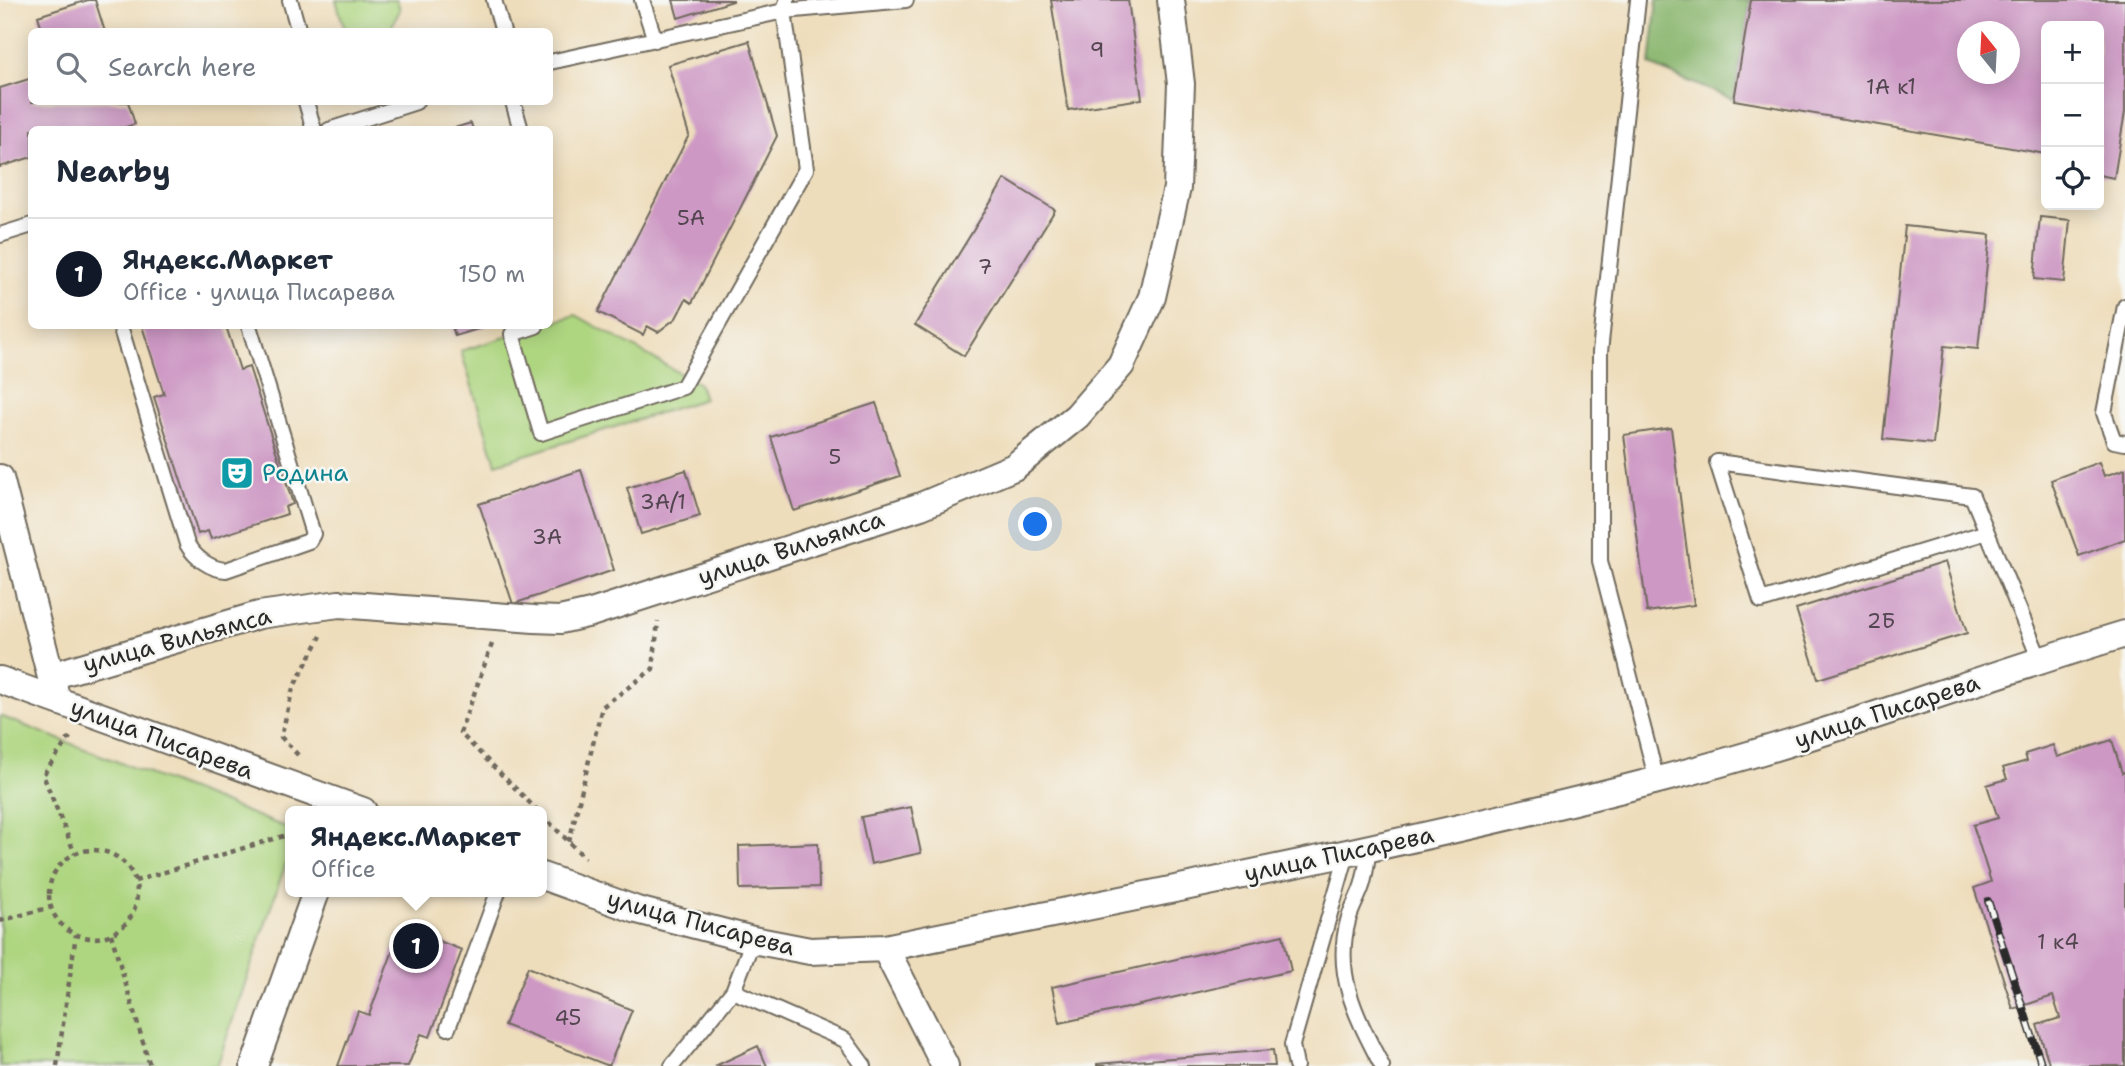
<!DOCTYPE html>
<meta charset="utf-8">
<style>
:root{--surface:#fff;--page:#f6f6f7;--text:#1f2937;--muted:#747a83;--line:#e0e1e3;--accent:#111827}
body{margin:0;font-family:"Shantell Sans",sans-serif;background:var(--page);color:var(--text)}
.controls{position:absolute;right:21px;top:21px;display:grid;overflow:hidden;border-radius:10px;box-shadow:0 4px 18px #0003}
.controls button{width:63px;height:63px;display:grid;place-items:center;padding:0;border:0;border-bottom:2px solid var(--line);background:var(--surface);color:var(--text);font:35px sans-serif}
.compass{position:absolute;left:1957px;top:21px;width:63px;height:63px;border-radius:50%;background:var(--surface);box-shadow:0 4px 18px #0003;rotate:342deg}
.you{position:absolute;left:1036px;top:525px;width:24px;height:24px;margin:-18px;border:5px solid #fff;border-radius:50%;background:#1a73e8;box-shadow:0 0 0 10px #1a73e833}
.badge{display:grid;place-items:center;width:46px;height:46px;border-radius:50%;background:var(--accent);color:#fff;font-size:23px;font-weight:700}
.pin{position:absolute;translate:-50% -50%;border:4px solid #fff;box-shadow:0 2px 7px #0006}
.popup{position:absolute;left:285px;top:806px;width:262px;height:91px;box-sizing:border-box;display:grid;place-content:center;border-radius:10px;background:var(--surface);filter:drop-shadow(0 2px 5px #0005);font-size:23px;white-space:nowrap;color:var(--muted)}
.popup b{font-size:26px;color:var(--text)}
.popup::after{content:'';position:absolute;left:50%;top:100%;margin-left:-14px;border:14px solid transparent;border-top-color:var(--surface)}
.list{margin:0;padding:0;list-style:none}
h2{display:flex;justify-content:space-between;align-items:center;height:91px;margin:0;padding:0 28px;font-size:30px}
h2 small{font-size:23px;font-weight:400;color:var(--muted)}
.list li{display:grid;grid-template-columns:46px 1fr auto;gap:21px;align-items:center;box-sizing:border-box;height:112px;padding:0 28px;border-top:2px solid var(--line)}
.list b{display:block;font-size:26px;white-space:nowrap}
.list p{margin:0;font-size:23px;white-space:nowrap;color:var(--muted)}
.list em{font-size:23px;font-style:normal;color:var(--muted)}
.icon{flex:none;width:38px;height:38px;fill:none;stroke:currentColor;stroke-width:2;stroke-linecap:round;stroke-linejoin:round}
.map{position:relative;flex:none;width:2125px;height:1066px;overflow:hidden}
.search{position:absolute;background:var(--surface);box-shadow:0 4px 18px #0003;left:28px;top:28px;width:525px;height:77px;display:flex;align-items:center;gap:18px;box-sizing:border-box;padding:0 24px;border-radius:10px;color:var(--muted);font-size:26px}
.panel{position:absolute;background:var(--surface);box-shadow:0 4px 18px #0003;left:28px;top:126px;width:525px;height:203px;border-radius:10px}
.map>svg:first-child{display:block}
</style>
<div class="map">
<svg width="2125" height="1066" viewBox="0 0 2125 1066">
<rect width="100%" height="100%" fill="#f6f6f2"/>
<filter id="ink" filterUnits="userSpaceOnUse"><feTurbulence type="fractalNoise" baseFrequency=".0143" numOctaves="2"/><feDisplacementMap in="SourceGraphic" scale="14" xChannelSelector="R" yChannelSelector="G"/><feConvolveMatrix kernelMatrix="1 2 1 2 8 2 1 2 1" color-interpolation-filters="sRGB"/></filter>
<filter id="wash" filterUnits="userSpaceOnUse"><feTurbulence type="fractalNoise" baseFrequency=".00686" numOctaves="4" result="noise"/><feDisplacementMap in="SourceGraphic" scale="28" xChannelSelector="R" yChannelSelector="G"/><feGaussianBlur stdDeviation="1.57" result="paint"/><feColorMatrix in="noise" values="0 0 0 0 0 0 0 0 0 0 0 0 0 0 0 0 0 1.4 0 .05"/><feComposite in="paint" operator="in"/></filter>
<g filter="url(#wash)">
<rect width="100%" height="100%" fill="#edb"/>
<path fill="#aed580" stroke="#6c8056" stroke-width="2" d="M336,0h61l3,10 -10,20 -38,1 -8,-4z
M576,315l123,69 5,15 -208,65 -35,-113z
M0,716l290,113v22l-73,215h-217z"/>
<path fill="#8ab66e" stroke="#5a704c" stroke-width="2" d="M1657,0h94l-17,100 -84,-35z"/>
<g id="blocks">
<path fill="#cd98c4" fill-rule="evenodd" d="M88,0h7l10,32h-62l-5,-16z
M673,0h60v1l-55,17z
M1051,0h77l14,99 -74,11z
M1751,0h374v112l-11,66 -15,-3v-149h-53v128l-312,-54zM1968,32h42v42h-42z
M749,41l28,95 -85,167 -6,-4 -10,19 -18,14 -11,-6 -4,9 -45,-23 91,-177 -21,-70z
M32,78v24h96l7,22 -18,6h-85v27l-32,10v-79z
M471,123l2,7h-22v-1z
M1005,179l50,31 -91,146 -49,-31z
M2040,217l30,3 -6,62 -30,-3z
M1905,226l85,9 -12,114 -34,-3 -11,98 -50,-5z
M142,326h84l14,44 9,-3 44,137 -8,3 2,7 -76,25 -3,-8 -10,3 -44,-137 10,-3z
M452,326h36l-33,10z
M876,403l24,73 -106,35 -23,-74z
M1671,428l23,177 -47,7 -23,-177z
M2099,462l5,14 21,-7v70l-46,17 -28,-76z
M581,470l33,100 -101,34 -34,-100z
M686,470l14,46 -59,18 -14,-46z
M1945,562l22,71 -149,46 -22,-70z
M2112,740l10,33 3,-1v294h-75l-13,-41 23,-7 -7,-22 -40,13 -39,-121 17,-6 -18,-57 25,-7 -11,-33 20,-6 -4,-11 24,-7 -2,-7 28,-9 4,12z
M911,807l10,46 -50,11 -10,-47z
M818,843l1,44 -79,2 -1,-43z
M424,935l38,15 -32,87 -9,-3 -13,32h-70l20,-55 11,4 26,-70 12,-9z
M1283,935l8,36 -231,52 -8,-36z
M528,967l104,43 -23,56 -105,-41z
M758,1046l9,20h-52z
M1273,1050l2,16h-178v-2z"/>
</g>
</g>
<g filter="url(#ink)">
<use href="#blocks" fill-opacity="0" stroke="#6f695d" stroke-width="2"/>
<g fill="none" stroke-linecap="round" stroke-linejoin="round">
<defs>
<path id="service" d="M290,0l9,32
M494,0l9,32
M642,0l13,40
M1638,0l-38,352v209l57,220
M550,62l234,-51 3,-11
M306,102l8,28
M513,102l8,28
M329,130l87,-28
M0,235l32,-10
M2125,306l-21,107 10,28 11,2
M120,326l67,218c8,14 23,25 39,26l83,-29 4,-7 -64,-208
M536,326l-24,8 29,99 142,-46 123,-218 -22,-158 122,-11
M1987,532l-226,69 -44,-139 255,34 68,164
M1369,848c-2,12 -3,26 -7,38 -4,12 -11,23 -14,35 -15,55 10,98 34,145
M733,991l112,49 19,26
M448,1028l50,-136
M672,1066l61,-75 20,-51
M1296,1066l-4,-21 55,-191"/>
<path id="minor" d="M0,478l55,215
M51,676l208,-61 80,-11 195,15 26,1 31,-7 330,-107 93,-39 63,-51 44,-51 31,-68 25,-109 4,-104 -10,-84
M0,680l363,131
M542,876l95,34 116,30 57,11 75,-3c258,-53 518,-102 773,-168 158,-40 311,-99 467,-146
M885,948l60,118
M254,1066l62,-174"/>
</defs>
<use href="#service" stroke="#6f695d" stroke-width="18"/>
<use href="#minor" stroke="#6f695d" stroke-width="30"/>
<path stroke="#6f695d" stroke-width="4.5" stroke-dasharray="5 5" stroke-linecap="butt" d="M492,644l-32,89 78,78
M70,737l-27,38 32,79
M298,755l-17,-18 12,-49 28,-52
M542,815l43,43
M569,842l33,-135 51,-38 5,-48
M49 894a44 44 0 1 1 88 0a44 44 0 1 1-88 0Z
M135,881l155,-47
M0,921l51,-14
M111,934l39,132
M57,1066l19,-132"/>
<use href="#service" stroke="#fff" stroke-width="14"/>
<use href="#minor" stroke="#fff" stroke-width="26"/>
<defs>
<path id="rail" d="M1988,901l54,165"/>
</defs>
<use href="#rail" stroke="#2b2b2b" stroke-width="8"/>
<use href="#rail" stroke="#f6f6f2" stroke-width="5" stroke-dasharray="16" stroke-linecap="butt"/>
</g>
</g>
<defs>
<symbol id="theatre-square" viewBox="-11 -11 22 22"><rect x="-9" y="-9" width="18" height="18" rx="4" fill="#0f9aa8" stroke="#f6f6f2"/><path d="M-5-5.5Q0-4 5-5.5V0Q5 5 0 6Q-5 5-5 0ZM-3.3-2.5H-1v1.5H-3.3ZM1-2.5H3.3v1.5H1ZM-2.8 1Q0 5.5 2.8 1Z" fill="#fff"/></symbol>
</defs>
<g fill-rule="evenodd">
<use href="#theatre-square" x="218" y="454" width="38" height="38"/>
</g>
<g text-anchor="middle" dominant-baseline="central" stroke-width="5" stroke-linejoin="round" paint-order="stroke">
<g font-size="21" fill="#544651">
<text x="1097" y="50">9</text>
<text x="1891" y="87">1А к1</text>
<text x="691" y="218">5А</text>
<text x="985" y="267">7</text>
<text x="835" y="457">5</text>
<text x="663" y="502">3А/1</text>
<text x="547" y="537">3А</text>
<text x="1881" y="621">2Б</text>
<text x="2058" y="942">1 к4</text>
<text x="568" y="1018">45</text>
</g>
<g font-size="24" fill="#0d838f" stroke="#f6f6f2" text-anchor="start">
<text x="262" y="473">Родина</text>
</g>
<g font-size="24" fill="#2b2b2b" stroke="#f6f6f2">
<text transform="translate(791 548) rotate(-18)">улица Вильямса</text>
<text transform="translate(177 640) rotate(-15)">улица Вильямса</text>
<text transform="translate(1887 711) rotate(-18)">улица Писарева</text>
<text transform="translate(162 739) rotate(20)">улица Писарева</text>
<text transform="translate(1339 854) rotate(-12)">улица Писарева</text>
<text transform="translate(701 923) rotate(15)">улица Писарева</text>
</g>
</g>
</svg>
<div class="controls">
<button>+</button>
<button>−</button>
<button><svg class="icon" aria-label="locate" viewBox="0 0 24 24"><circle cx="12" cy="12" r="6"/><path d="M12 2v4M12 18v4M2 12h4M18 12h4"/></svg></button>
</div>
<svg class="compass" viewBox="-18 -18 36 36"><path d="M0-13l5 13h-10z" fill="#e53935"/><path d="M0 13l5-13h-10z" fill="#747a83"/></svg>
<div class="you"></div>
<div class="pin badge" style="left:416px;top:946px">1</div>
<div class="popup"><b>Яндекс.Маркет</b>Office</div>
<div class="search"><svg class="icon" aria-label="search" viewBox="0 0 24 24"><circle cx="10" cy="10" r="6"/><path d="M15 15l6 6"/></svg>Search here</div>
<section class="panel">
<h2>Nearby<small></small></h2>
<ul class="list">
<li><span class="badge">1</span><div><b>Яндекс.Маркет</b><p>Office · улица Писарева</p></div><em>150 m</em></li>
</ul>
</section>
</div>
